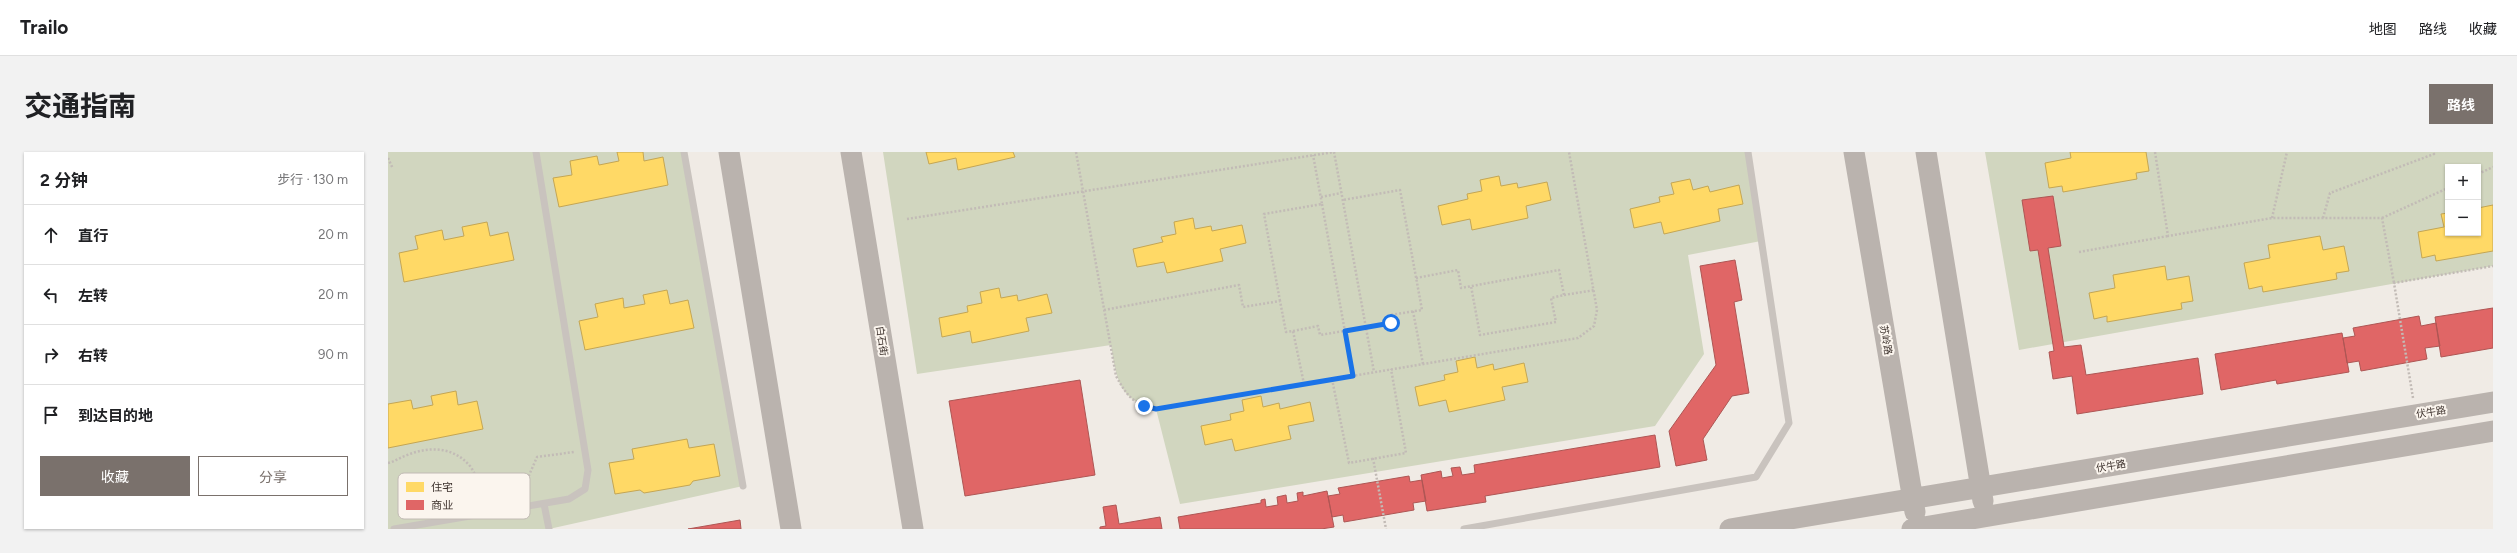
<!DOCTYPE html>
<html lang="zh">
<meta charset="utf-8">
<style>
:root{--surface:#fff;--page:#f2f2f2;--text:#202124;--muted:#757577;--line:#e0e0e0;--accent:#7a716c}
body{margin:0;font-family:Figtree,"Noto Sans SC",sans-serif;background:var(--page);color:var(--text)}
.controls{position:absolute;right:12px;top:12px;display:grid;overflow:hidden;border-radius:0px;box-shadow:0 1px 3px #0004}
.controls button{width:36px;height:36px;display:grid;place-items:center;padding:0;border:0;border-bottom:1px solid var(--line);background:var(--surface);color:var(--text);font:20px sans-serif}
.stop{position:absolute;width:12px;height:12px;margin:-9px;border:3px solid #1a73e8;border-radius:50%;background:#fff}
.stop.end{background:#1a73e8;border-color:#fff;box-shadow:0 1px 4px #0008}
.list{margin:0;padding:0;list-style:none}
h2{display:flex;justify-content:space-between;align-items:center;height:52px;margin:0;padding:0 16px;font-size:17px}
h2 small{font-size:13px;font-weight:400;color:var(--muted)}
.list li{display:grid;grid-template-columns:26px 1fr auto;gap:12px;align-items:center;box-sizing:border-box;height:60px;padding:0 16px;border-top:1px solid var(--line)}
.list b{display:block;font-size:15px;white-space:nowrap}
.list em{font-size:13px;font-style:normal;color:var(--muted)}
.actions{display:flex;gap:8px;padding:12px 16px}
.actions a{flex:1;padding:9px 0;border:1px solid var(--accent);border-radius:0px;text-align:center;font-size:14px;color:var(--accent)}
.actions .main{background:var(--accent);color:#fff}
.icon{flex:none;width:22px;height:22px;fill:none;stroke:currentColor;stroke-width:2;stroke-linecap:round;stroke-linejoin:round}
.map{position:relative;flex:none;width:2105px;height:377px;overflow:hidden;border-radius:0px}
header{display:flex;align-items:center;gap:24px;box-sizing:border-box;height:56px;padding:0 20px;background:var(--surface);border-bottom:1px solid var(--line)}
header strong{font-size:19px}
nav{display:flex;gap:22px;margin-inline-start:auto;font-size:14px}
.intro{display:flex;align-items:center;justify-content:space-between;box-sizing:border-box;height:96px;padding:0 24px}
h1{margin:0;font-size:28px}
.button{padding:10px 18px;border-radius:0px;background:var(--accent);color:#fff;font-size:14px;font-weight:700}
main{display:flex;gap:24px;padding:0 24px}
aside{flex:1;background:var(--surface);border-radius:0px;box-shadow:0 1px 3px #0004}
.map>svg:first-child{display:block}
</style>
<header>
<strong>Trailo</strong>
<nav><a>地图</a><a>路线</a><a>收藏</a></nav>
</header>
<div class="intro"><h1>交通指南</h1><a class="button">路线</a></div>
<main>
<aside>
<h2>2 分钟<small>步行 · 130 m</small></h2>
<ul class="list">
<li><svg class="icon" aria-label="ahead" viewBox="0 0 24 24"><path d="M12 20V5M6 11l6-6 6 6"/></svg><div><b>直行</b></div><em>20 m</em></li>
<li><svg class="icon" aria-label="left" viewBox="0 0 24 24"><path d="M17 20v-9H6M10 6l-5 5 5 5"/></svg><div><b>左转</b></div><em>20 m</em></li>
<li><svg class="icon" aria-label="right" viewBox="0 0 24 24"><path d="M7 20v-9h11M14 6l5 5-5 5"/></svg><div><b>右转</b></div><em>90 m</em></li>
<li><svg class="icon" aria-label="arrive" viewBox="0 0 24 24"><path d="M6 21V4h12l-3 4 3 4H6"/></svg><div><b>到达目的地</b></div></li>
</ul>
<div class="actions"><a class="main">收藏</a><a>分享</a></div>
</aside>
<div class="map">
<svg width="2105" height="377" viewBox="0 0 2105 377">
<rect width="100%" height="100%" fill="#f0ebe5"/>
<path fill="#d1d6bf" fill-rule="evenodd" d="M0,0h296l59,334 -194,43h-161z
M495,0h865l13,89 -73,14 16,99 -49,72 -475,78 -24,-95c-37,-8 -40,-31 -45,-64l-194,29z
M1597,0h508v114l-474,84zM2060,15h30v66h-30z"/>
<path fill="#ffd966" stroke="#c4a654" d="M229,0h26l1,9 19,-4 5,28 -109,22 -6,-29 19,-3 -2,-14 27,-5 2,9 20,-4z
M538,0h87l2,5 -57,13 -2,-12 -27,6z
M1682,0h76l3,19 -13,2 1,6 -74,13 -1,-6 -13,2 -4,-25 26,-5z
M1111,24l2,10 16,-3 1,5 29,-6 4,18 -25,6 2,12 -56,12 -2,-11 -28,6 -4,-19 30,-7 -1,-5 15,-3 -2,-11z
M1302,27l3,11 15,-4 2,6 29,-7 4,19 -25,5 2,12 -56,13 -3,-12 -27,6 -4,-19 30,-7 -1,-5 15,-3 -3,-11z
M2105,53v46l-57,10 -1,-6 -13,3 -4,-26 26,-5 -3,-13 7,-1v20h30v-25z
M805,66l2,11 16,-3 1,5 30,-6 4,18 -26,6 3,12 -56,12 -3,-11 -27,5 -4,-18 30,-7 -2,-5 15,-3 -2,-12z
M99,70l3,14 18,-4 6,28 -110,22 -5,-29 19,-4 -3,-13 27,-6 2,10 20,-4 -2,-9z
M1932,84l3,14 21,-4 5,25 -13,2 1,6 -74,13 -1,-6 -13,3 -5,-26 26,-5 -2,-13z
M1777,114l2,14 22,-4 4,25 -12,2 1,6 -75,13v-6l-13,3 -5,-26 26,-5 -2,-13z
M611,136l2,10 16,-3 1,6 29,-7 5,19 -26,5 3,13 -57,12 -2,-12 -28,6 -3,-19 29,-6 -1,-6 15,-3 -2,-11z
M279,138l3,14 18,-4 6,28 -109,22 -6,-29 19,-4 -3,-13 28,-6 1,10 21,-4 -2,-9z
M1087,205l2,11 16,-4 1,6 30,-7 4,19 -26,5 3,13 -56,12 -3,-12 -27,6 -4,-19 30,-7 -1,-5 14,-3 -2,-11z
M68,239l2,14 19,-4 6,28 -95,19v-44l23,-4 2,9 20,-4 -2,-9z
M873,244l2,11 16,-4 1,6 30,-7 4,19 -26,5 3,13 -56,12 -3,-12 -27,6 -4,-19 30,-6 -1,-6 14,-3 -2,-11z
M299,287l2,9 25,-4 6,32 -27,5 -3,4 -46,8 -4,-3 -25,4 -6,-31 25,-4 -2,-10z"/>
<path fill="#e06666" stroke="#ae5654" d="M1665,44l8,50 -13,2 16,99 17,-2 5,30 112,-17 5,36 -126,20 -5,-38 -19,3 -4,-27 5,-1 -16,-101 -8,1 -8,-51z
M1347,108l7,40 -8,2 15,91 -17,3 -29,43 4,21 -31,6 -7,-35 47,-66 -16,-99z
M2105,156v40l-52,9 -6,-40z
M2031,164l2,10 15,-3 4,23 -15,2 2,11 -66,12 -2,-10 -12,2 -4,-25 12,-2 -2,-8z
M1954,181l7,39 -72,12 -1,-4 -55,10 -6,-36z
M692,228l15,95 -130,21 -16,-95z
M1267,283l5,32 -175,29 1,6 -59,9 -6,-36 20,-4 1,7 11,-2 -2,-8 9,-1 2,8 13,-2 -1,-8z
M1021,324l1,6 12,-2 4,21 -13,2 1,7 -70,12 -1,-7 -11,2 -4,-21 12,-2 -2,-6z
M939,339l7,36 -13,2h-141l-2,-12 83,-14v-3l4,-1 1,8 12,-2 -1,-8 9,-2 1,8 11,-2 -1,-8 6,-1v4z
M728,353l3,19 41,-7 2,12h-62v-2l6,-1 -3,-19z
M352,368l1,9h-53z"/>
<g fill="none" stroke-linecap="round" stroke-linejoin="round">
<path stroke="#c2bbb6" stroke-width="2.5" stroke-dasharray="2 2" stroke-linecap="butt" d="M688,0l40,224c11,20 17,28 40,33l422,-71 16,-12 3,-16 -28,-158
M1767,0l13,84 104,-18h110l12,65
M0,6l5,11
M2090,22l15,-7
M933,45l20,-4
M934,52l31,172
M1884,66l15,-66
M1935,66l7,-25 104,-39 -2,-2
M1994,66l66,-30
M519,67l427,-67 40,220
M1691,100l89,-16
M1028,126l42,-8 3,18 98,-18 5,25 -13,3 5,24 -76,13 -9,-49
M1176,143l31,-5
M892,149l-16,-87 58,-10 -9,-49
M716,158l135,-25 4,22 37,-6 6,31 7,-1 11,53
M1025,159l10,53
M905,179l25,-5 2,9 71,-12 -1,-8 32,-5 -22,-120 -57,10
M944,227l17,84 57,-10 -15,-84
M2025,246l-19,-115 99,-17
M985,306l13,71
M0,311c6,-1 11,-5 17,-7 23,-10 48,-10 65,10 5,7 7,14 13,21l40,2 14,-32 37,-5
M72,354l23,-19"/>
<path stroke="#c9c3be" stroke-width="7" d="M296,0l59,334
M156,352l5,25
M6,377l175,-30 16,-10 3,-19 -52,-318
M1076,377l292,-52 33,-54 -41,-271"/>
<path stroke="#bab3ae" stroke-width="21" d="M341,0l62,377
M463,0l62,377
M1466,0l61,360
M1538,0l57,349
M1342,377l763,-127
M1524,377l581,-98"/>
</g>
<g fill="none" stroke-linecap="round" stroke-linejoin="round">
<path stroke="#1a73e8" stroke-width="5" d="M756,254l12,3 197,-33 -8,-45 46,-8"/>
</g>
<g text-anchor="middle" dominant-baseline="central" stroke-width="4" stroke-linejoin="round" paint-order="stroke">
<g font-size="10" fill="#3b302b" stroke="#fbf5ee">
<text transform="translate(1498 188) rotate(80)">苏岭路</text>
<text transform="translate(494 189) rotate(81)">白石街</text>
<text transform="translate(2043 260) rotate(-9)">伏牛路</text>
<text transform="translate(1723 314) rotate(-10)">伏牛路</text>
</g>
</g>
<rect x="10" y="321" width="132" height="46" rx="6" fill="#fbf5ee" stroke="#c1bab4" stroke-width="1"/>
<rect x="18" y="330" width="18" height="10" fill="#ffd966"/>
<rect x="18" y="348" width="18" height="10" fill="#e06666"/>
<g font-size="11" fill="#3b302b">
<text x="43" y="339">住宅</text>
<text x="43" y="357">商业</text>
</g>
</svg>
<div class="controls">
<button>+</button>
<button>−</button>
</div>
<div class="stop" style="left:1003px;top:171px"></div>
<div class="stop end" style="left:756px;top:254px"></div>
</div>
</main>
